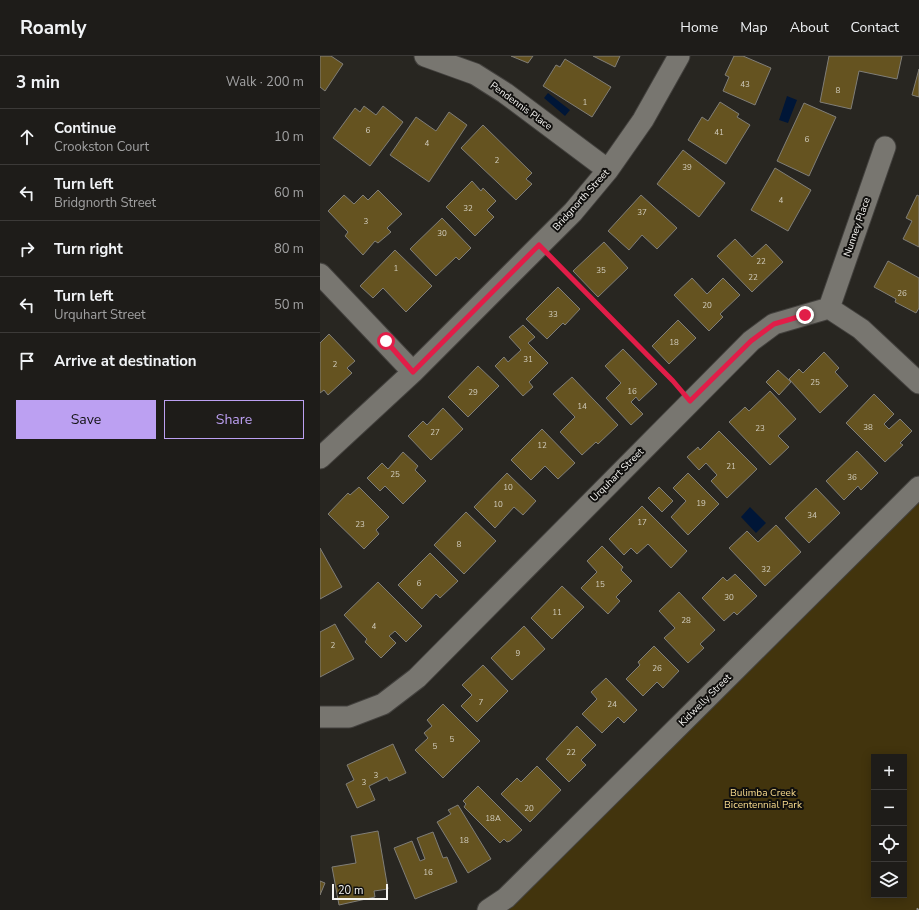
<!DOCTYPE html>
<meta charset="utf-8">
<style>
:root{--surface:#1e1c19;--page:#2b2926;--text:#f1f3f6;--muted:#a1a1a2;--line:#3c3a38;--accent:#bca0f2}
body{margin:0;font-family:"Nunito Sans",sans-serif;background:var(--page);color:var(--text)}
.controls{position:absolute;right:12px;bottom:12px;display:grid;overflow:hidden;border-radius:0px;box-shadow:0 2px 10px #0003}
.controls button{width:36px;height:36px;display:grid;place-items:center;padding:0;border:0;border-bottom:1px solid var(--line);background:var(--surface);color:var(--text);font:20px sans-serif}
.scale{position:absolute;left:12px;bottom:10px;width:56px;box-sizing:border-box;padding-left:4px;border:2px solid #f5f4f1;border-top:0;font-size:11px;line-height:14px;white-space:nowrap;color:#f5f4f1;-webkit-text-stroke:3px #100f0d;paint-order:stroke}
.stop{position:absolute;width:12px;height:12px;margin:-9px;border:3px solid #e11d48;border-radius:50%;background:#fff}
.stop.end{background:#e11d48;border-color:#fff;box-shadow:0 1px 4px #0008}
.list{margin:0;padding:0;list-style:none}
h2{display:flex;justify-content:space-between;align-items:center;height:52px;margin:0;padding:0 16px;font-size:17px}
h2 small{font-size:13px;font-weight:400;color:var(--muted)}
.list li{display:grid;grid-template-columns:26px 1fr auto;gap:12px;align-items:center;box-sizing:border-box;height:56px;padding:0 16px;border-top:1px solid var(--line)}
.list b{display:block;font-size:15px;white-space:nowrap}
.list p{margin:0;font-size:13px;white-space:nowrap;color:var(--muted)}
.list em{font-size:13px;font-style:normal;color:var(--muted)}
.actions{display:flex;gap:8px;padding:12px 16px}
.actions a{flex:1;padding:9px 0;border:1px solid var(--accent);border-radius:0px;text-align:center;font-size:14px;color:var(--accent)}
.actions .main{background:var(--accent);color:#111}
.icon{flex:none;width:22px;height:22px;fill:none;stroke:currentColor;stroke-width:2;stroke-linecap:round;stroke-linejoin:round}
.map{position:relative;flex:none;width:599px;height:854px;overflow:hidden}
header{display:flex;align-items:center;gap:24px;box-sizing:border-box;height:56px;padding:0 20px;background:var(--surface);border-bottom:1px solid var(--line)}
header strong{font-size:19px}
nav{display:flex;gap:22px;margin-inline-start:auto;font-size:14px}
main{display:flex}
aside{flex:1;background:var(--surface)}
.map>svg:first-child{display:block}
</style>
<header>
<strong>Roamly</strong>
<nav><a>Home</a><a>Map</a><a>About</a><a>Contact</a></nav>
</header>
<main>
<aside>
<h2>3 min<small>Walk · 200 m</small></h2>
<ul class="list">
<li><svg class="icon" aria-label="ahead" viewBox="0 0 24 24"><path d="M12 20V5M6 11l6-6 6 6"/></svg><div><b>Continue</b><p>Crookston Court</p></div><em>10 m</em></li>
<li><svg class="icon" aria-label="left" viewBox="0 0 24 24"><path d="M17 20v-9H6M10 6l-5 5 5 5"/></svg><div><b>Turn left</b><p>Bridgnorth Street</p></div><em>60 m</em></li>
<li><svg class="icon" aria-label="right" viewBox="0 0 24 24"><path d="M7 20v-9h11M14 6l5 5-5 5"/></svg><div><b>Turn right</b></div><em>80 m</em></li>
<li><svg class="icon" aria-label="left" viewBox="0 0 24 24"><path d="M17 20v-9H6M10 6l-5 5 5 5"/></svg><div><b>Turn left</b><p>Urquhart Street</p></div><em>50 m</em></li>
<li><svg class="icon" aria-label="arrive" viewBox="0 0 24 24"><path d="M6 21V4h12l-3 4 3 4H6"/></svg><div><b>Arrive at destination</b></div></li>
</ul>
<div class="actions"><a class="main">Save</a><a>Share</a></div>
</aside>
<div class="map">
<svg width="599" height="854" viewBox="0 0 599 854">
<rect width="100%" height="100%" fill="#282621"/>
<path fill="#42340d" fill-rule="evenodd" d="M599,431v423h-431zM554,701h30v138h-30z"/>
<path fill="#001637" d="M228,37l22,17 -5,6 -21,-18z
M467,40l10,4 -9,23 -9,-3z
M430,451l16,16 -10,10 -15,-16z"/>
<path fill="#655320" stroke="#807e78" d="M0,0h11l12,8 -18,27 -5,-4z
M191,0h22l-5,7z
M273,0h27l-5,11z
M414,0h9l28,12 -16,37 -32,-14 6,-14 -4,-2z
M509,0h73l-5,23 -38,-8 -8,38 -31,-7z
M245,3l46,28 -19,30 -49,-31 13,-21 4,2z
M599,13v28l-7,-2z
M400,46l19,12 -2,3 13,8 -24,39 -38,-24 14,-23 6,4z
M484,47l32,14 -27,59 -32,-15z
M44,50l12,9 7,-9 20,16 -33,44 -37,-28 22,-30 5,4z
M129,56l18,13 -38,57 -39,-27 26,-38 20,14z
M163,69l49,48 -6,6 6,5 -16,16 -55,-52z
M363,94l42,33 -26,34 -42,-33z
M455,112l36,22 -23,41 -37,-21z
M152,125l9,10 2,-3 13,13 -9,9 7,7 -19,19 -29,-29z
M58,134l24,24 -15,14 4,4 -13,11 -3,-2 -12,14 -18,-19 3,-4 -20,-21 16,-16 10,9 9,-9 5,5z
M321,139l36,33 -20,21 -15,-14 -13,15 -21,-19z
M597,139l2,1v51l-16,-8 9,-18 -6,-3z
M122,162l29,30 -12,12 -3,-3 -20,19 -26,-27z
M415,183l17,18 14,-13 17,18 -31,30 -35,-36z
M284,186l24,26 -30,29 -25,-26z
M75,194l37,36 -26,26 -23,-24 -10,10 -13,-12z
M568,205l31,17v30l-3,5 -21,-11 1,-3 -22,-12z
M372,222l15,16 16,-16 17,17 -20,19 3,3 -14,14 -35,-36z
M238,231l22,22 -15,16 -2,-2 -16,16 -21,-20z
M358,264l18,18 -27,26 -17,-18z
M203,269l12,12 -7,6 20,20 -19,19 4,5 -10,9 -28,-30 9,-9 4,5 13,-12 -12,-13z
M9,278l26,27 -8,7 5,5 -24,22 -4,-5 -4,3v-50z
M303,293l34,35 -18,17 -3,-4 -5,5 12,12 -12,11 -25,-27 15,-15 -16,-17z
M504,296l15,16 -4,4 13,14 -28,27 -31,-34 10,-10 4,4z
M158,310l21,20 -31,31 -20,-20z
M458,314l13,12 -12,13 -13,-13z
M252,321l46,48 -20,19 -2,-2 -14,13 -22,-23 15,-15 -22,-23z
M450,335l26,28 -18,17 11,11 -19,18 -41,-43 16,-15 4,4z
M554,338l20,20 -10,10 5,5 11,-10 12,12 -12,12 3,2 -18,17 -39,-39z
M123,352l20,21 -32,31 -23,-24 15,-15 4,4z
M222,373l33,34 -17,16 -13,-13 -14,14 -20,-20z
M399,375l38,38 -30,29 -16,-17 6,-6 -11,-12 -7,7 -12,-13 11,-10 2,3z
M537,395l21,22 -17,17 -3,-4 -14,14 -18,-19z
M83,396l15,14 -3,4 11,11 -23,23 -18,-18 -5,5 -13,-13 15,-15 6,6z
M187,417l29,28 -13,14 -9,-8 -19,21 -21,-21z
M368,417l31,31 -31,31 -17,-18 15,-16 -13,-13z
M39,431l30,30 -13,13 3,4 -15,15 -36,-35 20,-21 2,2z
M339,431l14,14 -11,11 -14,-14z
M496,432l24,25 -31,30 -24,-25z
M322,450l45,45 -16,17 -23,-24 -11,10 -6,-6 -7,7 -15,-16z
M146,456l30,29 -32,33 -30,-29z
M456,469l25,27 -36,34 -36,-38 18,-17 11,11z
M282,490l21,21 -2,3 11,11 -16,16 4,4 -12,13 -27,-26 16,-16 -10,-11z
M0,492l22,39 -22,12z
M110,497l28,28 -18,17 -4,-4 -14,15 -24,-24z
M415,518l22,22 -20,19 -3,-3 -10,9 -22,-23 21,-21 4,4z
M58,526l44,44 -16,16 -11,-11 -6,5 7,7 -15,15 -16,-16 2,-3 -23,-24z
M242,530l22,21 -32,32 -21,-21z
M359,536l36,38 -15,14 4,4 -16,15 -24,-25 11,-10 -16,-17z
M15,568l19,35 -34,18v-45z
M204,570l21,23 -33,31 -21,-22z
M334,590l25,25 -16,17 -6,-6 -14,14 -17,-17 14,-14 -2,-3z
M163,609l25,26 -31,31 -16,-16 11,-11 -10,-10z
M286,622l31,32 -13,13 -6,-6 -16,16 -20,-19 15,-15 -6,-7z
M123,648l37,37 -37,37 -28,-28 13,-12 -4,-5 8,-7 -5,-6z
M257,670l19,19 -15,15 5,5 -17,17 -23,-23z
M73,688l13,29 -17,8 -2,-4 -18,9 6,14 -18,8 -11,-24 8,-4 -7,-15z
M217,710l24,24 -31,32 -29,-28 16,-16 4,4z
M158,730l44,44 -12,11 -3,1 -3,-3 -4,4 -36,-36 2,-3 -3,-3z
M138,749l33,54 -23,14 -31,-51 14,-8 -3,-4z
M58,775l10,58 -14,2 1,6 -36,8 -7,-38 24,-4 -5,-27z
M113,776l10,26 4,-1 10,25 -42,17 -21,-51 18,-7 8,20 5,-2 -8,-21z
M0,825l5,2 -5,12z"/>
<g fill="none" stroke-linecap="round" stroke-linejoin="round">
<defs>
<path id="minor" d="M105,0l50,18 30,19 103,77
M0,218l93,98
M509,252l56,-161
M0,402l93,-86 160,-160 35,-42 35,-50 36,-64
M0,661h29l34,-13 34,-26 334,-337 23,-17 55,-16 32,21 58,54
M168,854l18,-12 413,-411"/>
</defs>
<use href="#minor" stroke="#43413e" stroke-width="23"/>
<path stroke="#989793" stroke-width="2.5" stroke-dasharray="2 2" stroke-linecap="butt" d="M233,204l125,127
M597,854l2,-2"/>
<use href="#minor" stroke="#787670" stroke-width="21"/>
</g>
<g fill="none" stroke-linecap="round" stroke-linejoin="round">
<path stroke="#e11d48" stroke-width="5" d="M66,285l27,31 126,-127 134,136 17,20 61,-60 23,-17 31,-9"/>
</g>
<g text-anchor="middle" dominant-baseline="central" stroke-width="4" stroke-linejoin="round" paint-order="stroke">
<g font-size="8" fill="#d1ccbd">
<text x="425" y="28">43</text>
<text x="518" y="34">8</text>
<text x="265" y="46">1</text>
<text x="48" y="74">6</text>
<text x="399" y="76">41</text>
<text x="487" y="83">6</text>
<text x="107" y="87">4</text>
<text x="177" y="104">2</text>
<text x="367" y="111">39</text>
<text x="461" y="144">4</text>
<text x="148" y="152">32</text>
<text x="322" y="156">37</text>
<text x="46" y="165">3</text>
<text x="122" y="177">30</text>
<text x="441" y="205">22</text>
<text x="76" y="212">1</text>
<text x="281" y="214">35</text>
<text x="433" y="221">22</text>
<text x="582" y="237">26</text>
<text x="387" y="249">20</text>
<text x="233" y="258">33</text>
<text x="354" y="286">18</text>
<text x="208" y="303">31</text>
<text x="15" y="308">2</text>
<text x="495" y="326">25</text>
<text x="312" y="335">16</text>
<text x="153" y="336">29</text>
<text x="262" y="350">14</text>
<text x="548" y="371">38</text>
<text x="440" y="372">23</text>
<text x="115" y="376">27</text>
<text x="222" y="389">12</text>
<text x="411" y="410">21</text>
<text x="75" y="418">25</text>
<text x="532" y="421">36</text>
<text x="188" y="431">10</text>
<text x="381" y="447">19</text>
<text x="178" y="448">10</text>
<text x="492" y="459">34</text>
<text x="322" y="466">17</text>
<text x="40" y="468">23</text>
<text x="139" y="488">8</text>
<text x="446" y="513">32</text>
<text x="99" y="527">6</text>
<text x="280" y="528">15</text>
<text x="409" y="541">30</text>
<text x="237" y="556">11</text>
<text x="366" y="564">28</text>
<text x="54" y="570">4</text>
<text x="13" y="589">2</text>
<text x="198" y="597">9</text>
<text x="337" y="612">26</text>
<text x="161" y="646">7</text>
<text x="292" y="648">24</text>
<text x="132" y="683">5</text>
<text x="115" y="690">5</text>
<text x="251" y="696">22</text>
<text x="56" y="719">3</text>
<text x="44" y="726">3</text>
<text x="209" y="752">20</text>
<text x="173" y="762">18A</text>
<text x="144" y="784">18</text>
<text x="108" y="816">16</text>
</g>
<g font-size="10" fill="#f5f4f1" stroke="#100f0d">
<text transform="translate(201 50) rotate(36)">Pendennis Place</text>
<text transform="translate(261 144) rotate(-48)">Bridgnorth Street</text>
<text transform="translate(537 171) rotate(-71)">Nunney Place</text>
<text transform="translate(297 419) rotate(-45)">Urquhart Street</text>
<text transform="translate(385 644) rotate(-45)">Kidwelly Street</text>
</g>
<g font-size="10" fill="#fbdd8f" stroke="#100f0d">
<text x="443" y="737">Bulimba Creek<tspan x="443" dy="12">Bicentennial Park</tspan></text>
</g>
</g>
</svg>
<div class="controls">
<button>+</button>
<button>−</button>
<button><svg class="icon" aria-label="locate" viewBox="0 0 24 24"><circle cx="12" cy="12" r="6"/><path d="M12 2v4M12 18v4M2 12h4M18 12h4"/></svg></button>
<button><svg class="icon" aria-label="layers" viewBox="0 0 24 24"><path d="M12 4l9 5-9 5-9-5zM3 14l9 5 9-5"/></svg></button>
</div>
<div class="scale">20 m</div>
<div class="stop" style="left:66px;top:285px"></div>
<div class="stop end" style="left:485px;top:259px"></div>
</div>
</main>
